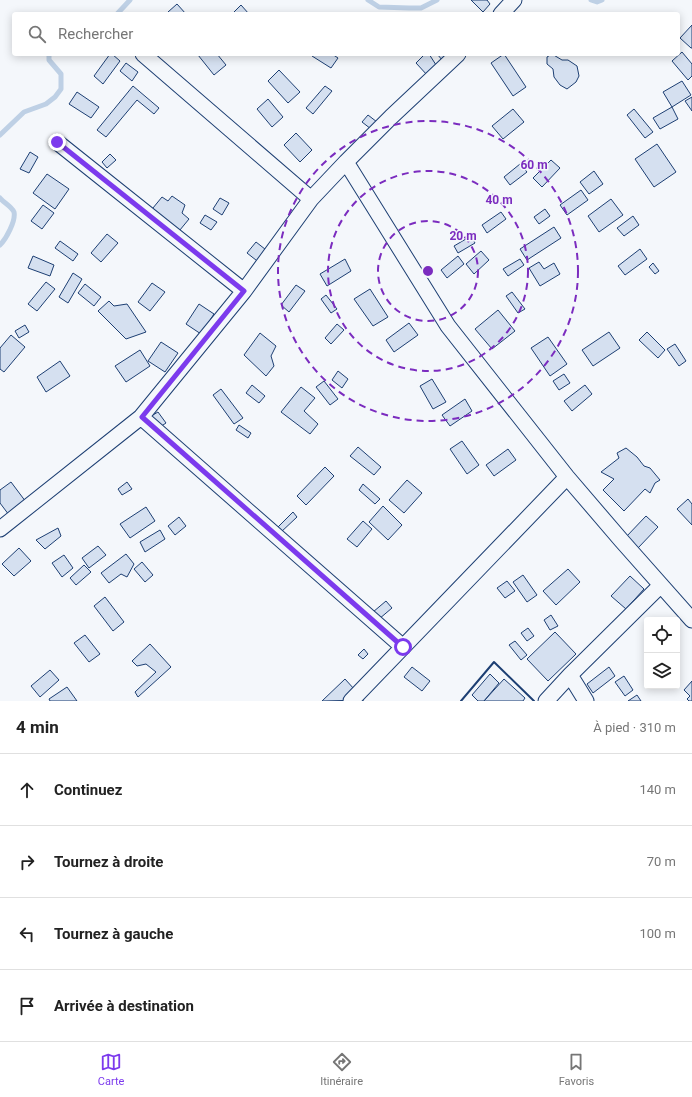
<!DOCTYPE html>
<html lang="fr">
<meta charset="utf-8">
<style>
:root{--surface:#fff;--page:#f2f2f2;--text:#222;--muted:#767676;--line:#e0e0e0;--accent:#7c3aed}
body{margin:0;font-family:Roboto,sans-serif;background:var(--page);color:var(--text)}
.controls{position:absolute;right:12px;bottom:12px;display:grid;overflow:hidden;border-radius:4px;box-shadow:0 2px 10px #0003}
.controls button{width:36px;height:36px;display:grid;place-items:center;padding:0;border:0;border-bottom:1px solid var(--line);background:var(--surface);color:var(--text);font:20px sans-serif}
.stop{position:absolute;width:12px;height:12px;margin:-9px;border:3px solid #7c3aed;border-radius:50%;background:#fff}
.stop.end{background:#7c3aed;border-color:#fff;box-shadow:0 1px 4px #0008}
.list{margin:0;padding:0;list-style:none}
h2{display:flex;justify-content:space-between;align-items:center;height:52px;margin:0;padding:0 16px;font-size:17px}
h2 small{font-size:13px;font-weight:400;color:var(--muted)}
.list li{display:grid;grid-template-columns:26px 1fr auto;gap:12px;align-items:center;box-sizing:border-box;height:72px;padding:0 16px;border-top:1px solid var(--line)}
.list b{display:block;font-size:15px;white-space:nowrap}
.list em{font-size:13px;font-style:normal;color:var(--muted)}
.icon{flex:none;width:22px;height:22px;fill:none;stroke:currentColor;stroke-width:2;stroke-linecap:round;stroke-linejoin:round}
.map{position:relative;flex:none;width:692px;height:701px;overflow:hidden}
.search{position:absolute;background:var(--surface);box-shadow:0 2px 10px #0003;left:12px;right:12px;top:12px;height:44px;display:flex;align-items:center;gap:10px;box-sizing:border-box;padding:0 14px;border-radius:4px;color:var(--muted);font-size:15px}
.sheet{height:340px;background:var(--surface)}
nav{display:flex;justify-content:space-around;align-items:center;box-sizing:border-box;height:56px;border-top:1px solid var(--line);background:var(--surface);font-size:11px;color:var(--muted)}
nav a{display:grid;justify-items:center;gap:2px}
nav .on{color:var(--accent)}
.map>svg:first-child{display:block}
</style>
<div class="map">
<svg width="692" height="701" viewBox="0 0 692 701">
<rect width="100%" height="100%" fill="#f4f7fb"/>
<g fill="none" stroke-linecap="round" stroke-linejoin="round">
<path stroke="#bed0e5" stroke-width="5" d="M368,0l11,7 30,1h12l16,-8
M591,0l6,2 5,-2
M117,14l13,-14
M0,135l24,-23 22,-8 9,-7 6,-8v-15l-12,-14v-6
M0,198c4,5 11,8 14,14 2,9 -8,27 -14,33"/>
</g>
<path fill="#d5e0f0" stroke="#1d3f73" d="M471,0h16l3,4 -7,8z
M177,4l9,10h-16l-2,-2z
M241,5l8,9h-17z
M692,25v23h-1l-11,-10z
M682,52l10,12v12l-4,4 -16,-19z
M110,54h2l8,7 -17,23 -9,-8z
M200,54h17l9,11 -12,10 -16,-20z
M313,54h19l6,4 -7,10 -19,-12z
M425,54h4l9,14 -10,8 -12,-13z
M437,54h15l-9,7z
M504,54l22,33 -13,9 -22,-33z
M552,54l10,6h6l9,6 2,10 -3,6 -9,7 -7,-4 -6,-8 -1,-8 -6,-5v-7z
M126,63l12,9 -6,9 -12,-10z
M279,70l21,22 -12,11 -20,-22z
M682,81l9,14 -19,12 -9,-15z
M133,86l26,22 -5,6 -17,-14 -31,37 -9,-7z
M325,86l7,5 -19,23 -7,-6z
M77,92l22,15 -8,11 -22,-14z
M692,97v14l-7,-10z
M268,99l15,18 -11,10 -15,-18z
M672,107l6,12 -18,10 -7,-11z
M513,109l11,13 -21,17 -11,-13z
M634,109l19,23 -8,6 -18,-23z
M368,115l9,7 -6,7 -9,-7z
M296,133l16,17 -12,12 -16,-17z
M657,144l19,28 -22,15 -19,-28z
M30,152l8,5 -9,16 -9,-4z
M110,154l6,6 -9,8 -5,-6z
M551,160l9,8 -18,19 -9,-9z
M520,164l7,8 -17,13 -6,-8z
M594,171l9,13 -14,10 -9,-12z
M47,174l22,15 -14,20 -22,-16z
M581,190l7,10 -21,15 -7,-10z
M172,196l13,9 -3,8 7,6 -14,17 -27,-22 14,-17 6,4z
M220,198l9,5 -7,12 -9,-6z
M611,199l12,16 -24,17 -11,-16z
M43,205l11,8 -12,16 -11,-8z
M545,209l5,7 -11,8 -5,-7z
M501,212l5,7 -19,14 -5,-8z
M205,215l12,7 -6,8 -11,-7z
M633,216l6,9 -15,11 -7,-8z
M554,227l7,11 -34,22 -7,-11z
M107,234l11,9 -17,19 -10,-9z
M471,236l4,7 -17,10 -4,-7z
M60,241l18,13 -5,7 -18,-13z
M256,242l14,11 -9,11 -14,-11z
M640,249l7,10 -22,16 -7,-9z
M481,251l8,9 -15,14 -8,-10z
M33,256l21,9 -4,11 -22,-8z
M458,256l6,8 -17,14 -6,-8z
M345,259l6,12 -24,15 -7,-12z
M520,259l4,6 -16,11 -5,-7z
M539,262l5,7 10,-6 6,11 -20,12 -11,-18z
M653,263l6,8 -4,3 -6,-7z
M73,273l9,6 -14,24 -9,-6z
M46,282l9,7 -18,22 -9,-7z
M152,283l13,9 -15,19 -12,-9z
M85,284l16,13 -7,9 -16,-13z
M296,285l9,6 -16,21 -8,-7z
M370,289l18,28 -15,9 -19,-27z
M512,292l13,17 -7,4 -12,-17z
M326,295l11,14 -6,4 -10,-14z
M109,301l5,5 13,-2 19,28 -20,7 -28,-28z
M199,304l15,10 -13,20 -15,-10z
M498,310l17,21 -23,18 -17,-20z
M409,323l9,12 -24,17 -8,-12z
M337,324l7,6 -13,14 -6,-6z
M25,325l4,7 -10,6 -4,-7z
M609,332l11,16 -27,18 -11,-16z
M647,332l18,18 -7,8 -19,-18z
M260,333l16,13 -5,10 3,10 -8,10 -22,-21z
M11,335l14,12 -21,25 -4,-3v-21z
M548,337l19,27 -17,12 -19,-28z
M161,342l17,11 -13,19 -17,-11z
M675,344l11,17 -7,5 -12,-17z
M140,350l10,16 -24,16 -11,-16z
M60,361l10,15 -24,16 -9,-15z
M338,371l10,8 -6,9 -10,-8z
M564,374l6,9 -11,7 -6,-9z
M432,379l14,23 -13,7 -13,-23z
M324,381l14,18 -8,6 -14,-18z
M252,385l13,11 -6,7 -13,-10z
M585,385l7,9 -20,17 -8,-10z
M301,387l14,11 -11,13 14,13 -8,10 -29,-22z
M221,389l22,29 -9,6 -21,-29z
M465,399l7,12 -22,15 -8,-11z
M158,412l8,11 -12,8 -8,-12z
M239,425l12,8 -3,5 -12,-8z
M462,441l17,24 -12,9 -17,-25z
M358,447l23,20 -7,8 -24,-19z
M626,448l11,9 7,9 6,2 10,12 -5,3 -5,10 -5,-4 -21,22 -21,-21 11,-11 -13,-7 18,-14 -2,-5z
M508,449l8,11 -22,16 -8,-11z
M325,467l9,9 -28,29 -9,-9z
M407,480l15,13 -18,20 -15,-13z
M11,482l15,20 -17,13 -9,-12v-13z
M127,482l5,7 -10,6 -4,-6z
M363,484l17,15 -5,5 -16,-14z
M688,499l4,5v21l-15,-16z
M383,506l19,19 -14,15 -19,-18z
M146,507l9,14 -25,17 -10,-14z
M293,512l4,5 -17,16 -4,-4z
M646,516l12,11 -20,21 -12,-11z
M179,517l7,9 -11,9 -7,-9z
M363,521l9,8 -15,18 -10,-8z
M58,528l3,8 -16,13 -9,-9z
M160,530l5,9 -20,13 -5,-10z
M98,546l8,9 -17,13 -7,-10z
M19,548l12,13 -17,15 -12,-12z
M126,554l8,10 -7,13 -6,-3 -12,9 -8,-10z
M64,555l9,13 -11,9 -10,-14z
M142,562l11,13 -8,7 -11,-13z
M84,565l7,7 -15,13 -6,-7z
M568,569l12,13 -24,23 -13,-14z
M523,575l14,20 -10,7 -14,-20z
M630,576l14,13 -18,20 -15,-13z
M507,581l8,10 -10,7 -8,-10z
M105,597l19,25 -11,9 -19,-25z
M386,601l6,7 -13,11 -6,-7z
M551,615l7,11 -8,4 -6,-10z
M528,628l6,8 -7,5 -6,-8z
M555,632l21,22 -28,27 -21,-22z
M85,635l15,19 -11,8 -15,-19z
M515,641l12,14 -6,5 -12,-15z
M150,644l21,23 -33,30 -3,-5 21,-20 -10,-8 -9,2 -5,-5z
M364,649l4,5 -5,5 -5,-4z
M412,667l18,14 -8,10 -18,-14z
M609,667l6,9 -22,17 -6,-9z
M50,670l9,10 -19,17 -9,-11z
M490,674l9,9 -15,18h-6l-6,-6z
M624,676l9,14 -8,6 -10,-14z
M345,679l19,21 -42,1z
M504,679l21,19 -2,3h-39z
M692,681v20h-3l-2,-2 3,-3 -6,-6z
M67,687l10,14h-27l-1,-2z
M637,695l4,6h-13z"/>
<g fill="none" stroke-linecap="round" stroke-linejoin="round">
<defs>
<path id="minor" d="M501,14l13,-14
M143,54l168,145
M57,142l187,149
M346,162l102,164 119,151 54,63 71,80
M141,417l103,-126 67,-92 35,-37 45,-45 67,-63
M0,529l141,-112 262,230
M351,701l216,-224
M546,701l24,-26
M586,701l-16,-26 91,-90"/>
</defs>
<use href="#minor" stroke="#1d3f73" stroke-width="17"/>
<use href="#minor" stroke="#f4f7fb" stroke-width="15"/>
<path stroke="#1d3f73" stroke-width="2" d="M461,701l33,-39 40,39"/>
</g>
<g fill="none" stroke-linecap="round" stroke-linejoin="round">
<path stroke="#7c3aed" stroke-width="5" d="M57,142l187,149 -102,126 261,230"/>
</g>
<g fill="none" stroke="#7b2cbf" stroke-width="2" stroke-dasharray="7 5">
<circle cx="428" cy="271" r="50"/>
<circle cx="428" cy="271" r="100"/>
<circle cx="428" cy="271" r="150"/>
</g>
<circle cx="428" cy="271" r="6" fill="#7b2cbf" stroke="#f4f7fb" stroke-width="2"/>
<g font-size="12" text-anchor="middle" font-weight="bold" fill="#7b2cbf" stroke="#f4f7fb" stroke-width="3" stroke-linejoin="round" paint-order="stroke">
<text x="534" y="169">60 m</text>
<text x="499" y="204">40 m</text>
<text x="463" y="240">20 m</text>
</g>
</svg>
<div class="controls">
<button><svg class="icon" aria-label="locate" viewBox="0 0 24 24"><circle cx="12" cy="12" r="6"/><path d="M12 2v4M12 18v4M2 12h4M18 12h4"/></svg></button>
<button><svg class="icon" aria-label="layers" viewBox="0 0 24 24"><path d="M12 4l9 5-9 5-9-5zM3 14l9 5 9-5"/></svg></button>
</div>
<div class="stop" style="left:403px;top:647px"></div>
<div class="stop end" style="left:57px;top:142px"></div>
<div class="search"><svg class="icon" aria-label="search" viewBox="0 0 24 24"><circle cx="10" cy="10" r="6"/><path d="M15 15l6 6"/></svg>Rechercher</div>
</div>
<section class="sheet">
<h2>4 min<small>À pied · 310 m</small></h2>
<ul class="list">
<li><svg class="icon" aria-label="ahead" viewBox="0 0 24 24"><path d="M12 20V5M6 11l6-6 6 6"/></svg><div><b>Continuez</b></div><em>140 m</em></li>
<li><svg class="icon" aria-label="right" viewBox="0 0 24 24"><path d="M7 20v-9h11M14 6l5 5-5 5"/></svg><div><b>Tournez à droite</b></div><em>70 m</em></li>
<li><svg class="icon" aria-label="left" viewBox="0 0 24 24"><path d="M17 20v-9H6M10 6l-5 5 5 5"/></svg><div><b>Tournez à gauche</b></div><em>100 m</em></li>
<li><svg class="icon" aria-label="arrive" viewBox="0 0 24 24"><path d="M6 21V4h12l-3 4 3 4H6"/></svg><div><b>Arrivée à destination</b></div></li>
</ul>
</section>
<nav>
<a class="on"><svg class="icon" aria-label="map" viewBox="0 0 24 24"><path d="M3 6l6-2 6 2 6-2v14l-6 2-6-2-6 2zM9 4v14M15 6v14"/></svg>Carte</a>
<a><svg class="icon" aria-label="directions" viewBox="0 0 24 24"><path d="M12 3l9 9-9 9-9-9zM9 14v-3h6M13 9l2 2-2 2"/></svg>Itinéraire</a>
<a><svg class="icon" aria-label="saved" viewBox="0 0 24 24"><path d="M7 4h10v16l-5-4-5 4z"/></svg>Favoris</a>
</nav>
